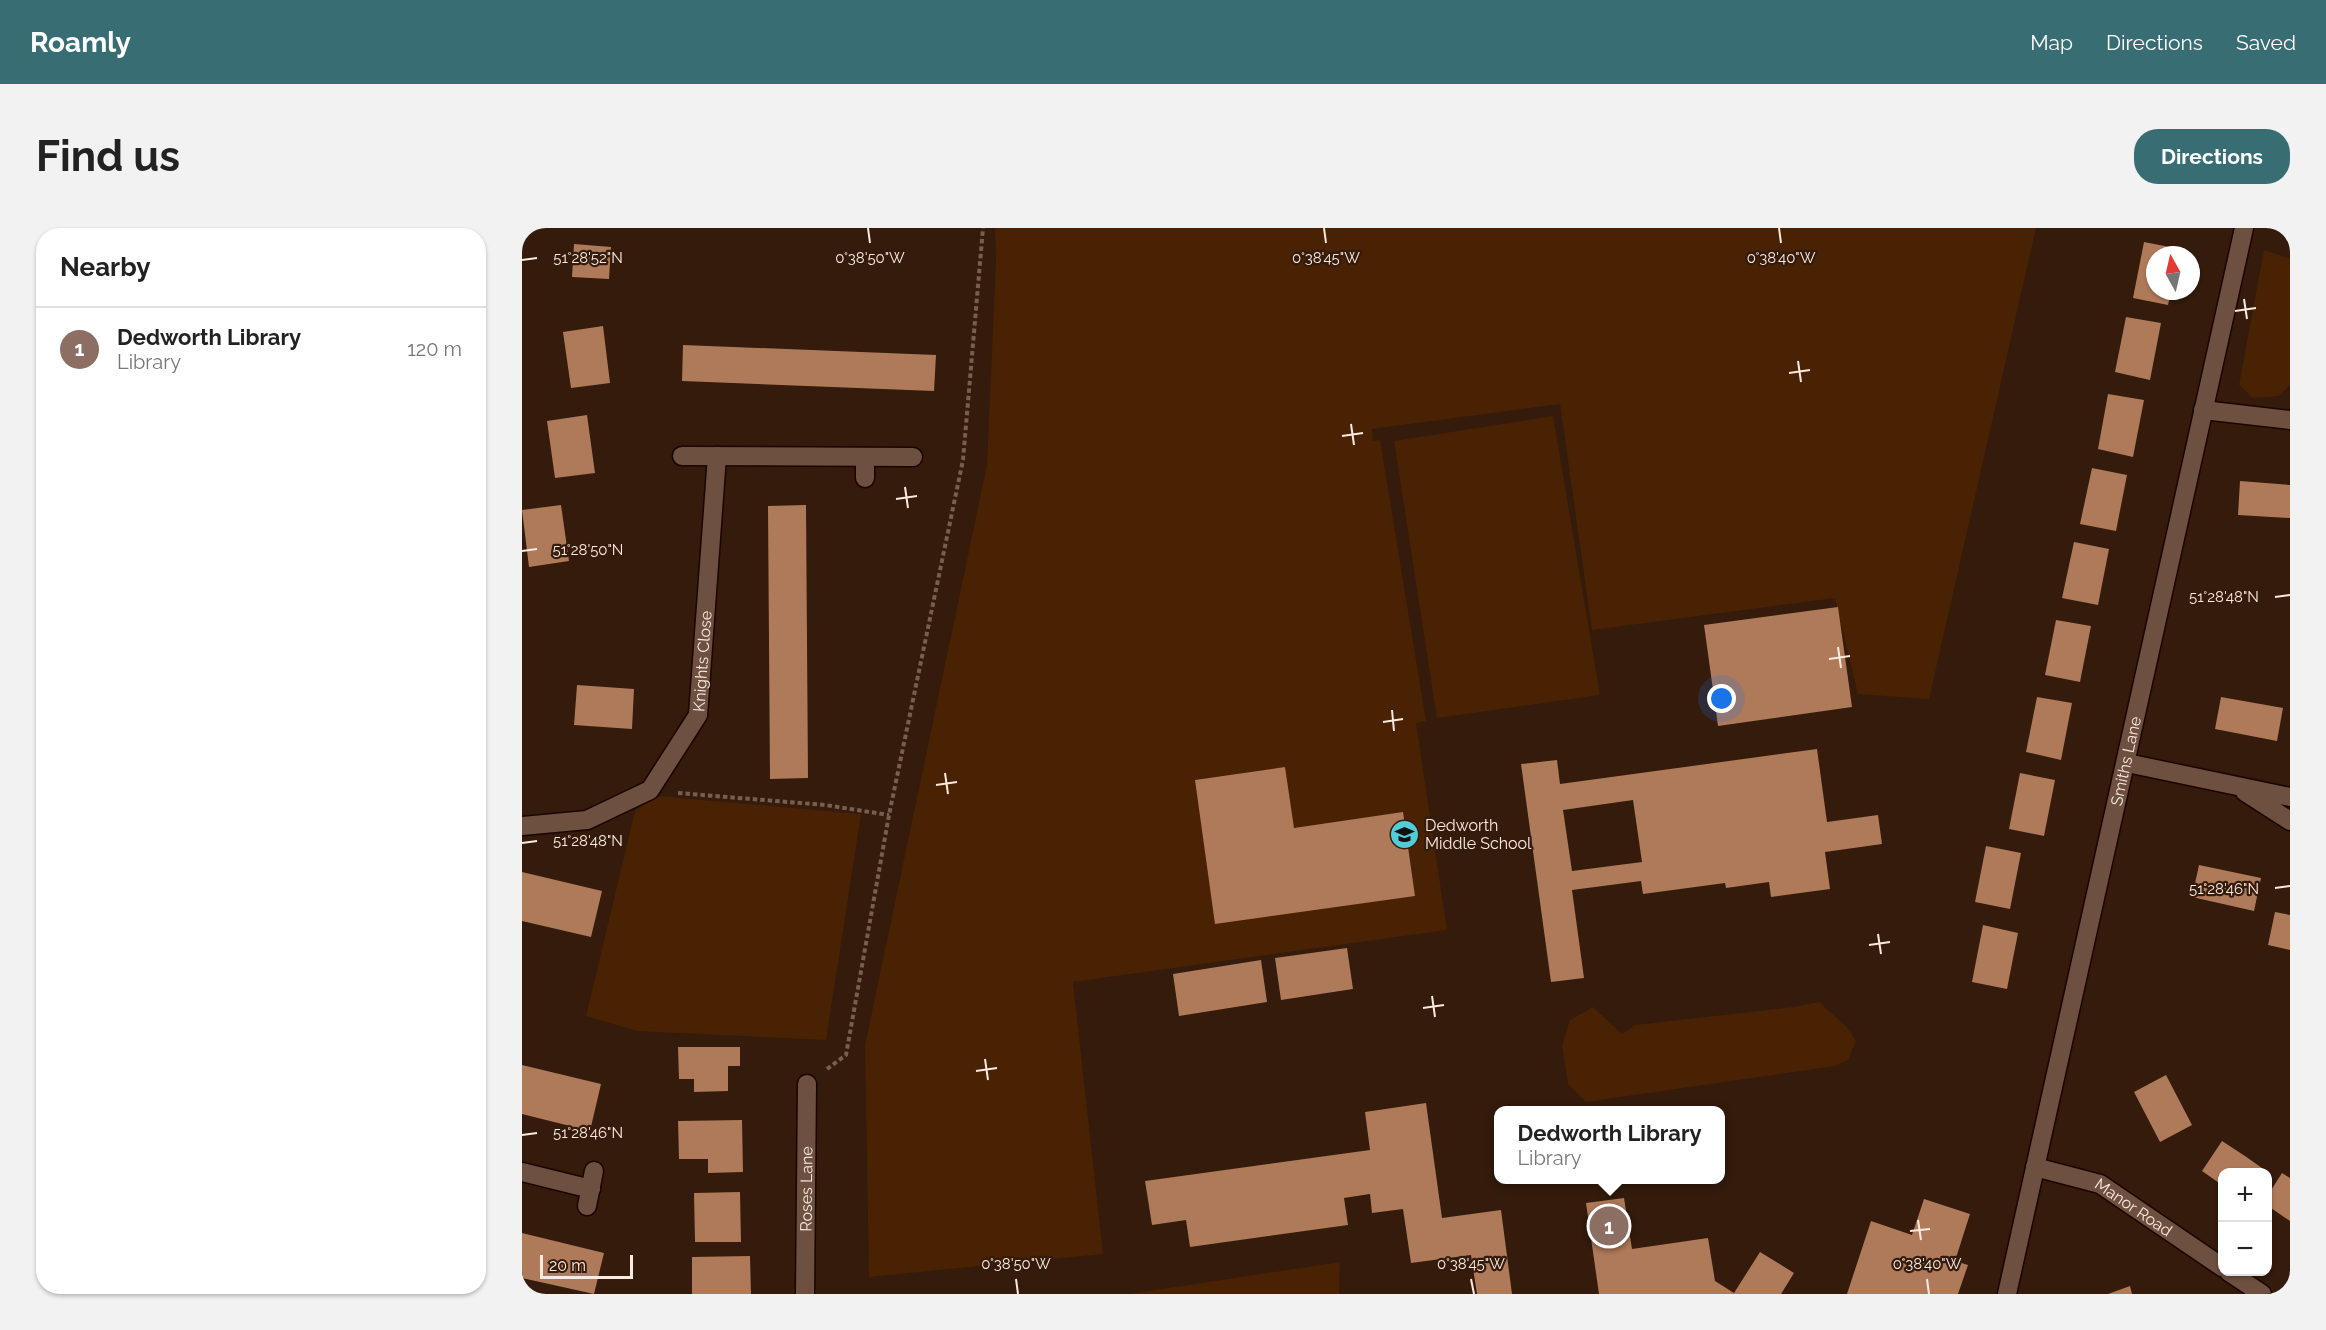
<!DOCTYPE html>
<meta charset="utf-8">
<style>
:root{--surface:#fff;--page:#f2f2f2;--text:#222;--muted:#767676;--line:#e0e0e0;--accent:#386e73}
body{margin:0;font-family:Raleway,sans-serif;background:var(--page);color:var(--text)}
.controls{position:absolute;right:18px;bottom:18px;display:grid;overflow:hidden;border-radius:12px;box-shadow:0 2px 4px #0004}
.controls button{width:54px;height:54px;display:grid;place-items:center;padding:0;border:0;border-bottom:2px solid var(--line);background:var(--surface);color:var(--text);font:30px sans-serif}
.compass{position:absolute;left:1624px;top:18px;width:54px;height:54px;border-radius:50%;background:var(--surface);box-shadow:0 2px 4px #0004;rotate:352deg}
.scale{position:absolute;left:18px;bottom:15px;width:93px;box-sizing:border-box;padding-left:6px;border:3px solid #fceae0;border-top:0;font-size:16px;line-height:21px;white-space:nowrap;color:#fceae0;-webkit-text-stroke:4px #341b0b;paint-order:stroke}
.you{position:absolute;left:1200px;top:471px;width:21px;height:21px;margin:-15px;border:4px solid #fff;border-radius:50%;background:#1a73e8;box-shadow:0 0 0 9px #1a73e833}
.badge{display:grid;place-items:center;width:39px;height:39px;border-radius:50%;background:var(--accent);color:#fff;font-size:20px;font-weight:700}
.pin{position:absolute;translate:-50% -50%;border:3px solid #fff;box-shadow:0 2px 6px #0006}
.popup{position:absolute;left:972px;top:878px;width:231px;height:78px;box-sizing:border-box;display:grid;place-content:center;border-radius:12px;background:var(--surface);filter:drop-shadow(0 2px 4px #0005);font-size:20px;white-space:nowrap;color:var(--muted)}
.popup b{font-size:22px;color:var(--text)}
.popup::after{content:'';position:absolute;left:50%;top:100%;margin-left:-12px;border:12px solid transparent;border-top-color:var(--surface)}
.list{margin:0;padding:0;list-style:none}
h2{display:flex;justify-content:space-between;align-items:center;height:78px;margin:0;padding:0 24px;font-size:26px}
h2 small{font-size:20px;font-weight:400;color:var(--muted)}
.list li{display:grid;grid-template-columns:39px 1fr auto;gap:18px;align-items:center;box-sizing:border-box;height:84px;padding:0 24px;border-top:2px solid var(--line)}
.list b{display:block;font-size:22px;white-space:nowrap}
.list p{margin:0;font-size:20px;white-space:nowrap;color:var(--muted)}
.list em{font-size:20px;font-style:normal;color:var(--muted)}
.map{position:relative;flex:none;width:1768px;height:1066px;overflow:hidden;border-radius:24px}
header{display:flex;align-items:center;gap:36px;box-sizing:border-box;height:84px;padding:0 30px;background:var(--accent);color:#fff}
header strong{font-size:28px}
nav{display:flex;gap:33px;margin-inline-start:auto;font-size:21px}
.intro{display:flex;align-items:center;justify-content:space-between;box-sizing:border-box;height:144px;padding:0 36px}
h1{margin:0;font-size:42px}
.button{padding:15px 27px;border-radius:24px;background:var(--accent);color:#fff;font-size:21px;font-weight:700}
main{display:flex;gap:36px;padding:0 36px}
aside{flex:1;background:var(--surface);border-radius:24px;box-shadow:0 2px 4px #0004}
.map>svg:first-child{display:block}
</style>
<header>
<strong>Roamly</strong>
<nav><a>Map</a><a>Directions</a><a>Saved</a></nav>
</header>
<div class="intro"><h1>Find us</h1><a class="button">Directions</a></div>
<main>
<aside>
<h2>Nearby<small></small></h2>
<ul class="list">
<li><span class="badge" style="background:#8d6e63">1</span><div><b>Dedworth Library</b><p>Library</p></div><em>120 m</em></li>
</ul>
</aside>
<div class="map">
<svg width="1768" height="1066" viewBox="0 0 1768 1066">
<rect width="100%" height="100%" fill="#341b0b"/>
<path fill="#492103" d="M473,0h1041l-107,471 -71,-5 -23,-96 -243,32 -32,-226 -188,25 1,12 7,-1 46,281 -10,2 31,207 -374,52 30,272 -234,23 -4,-232 122,-580 9,-206z
M1742,22l26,9v126l-11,11 -26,2 -14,-13z
M1031,188l47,279 -163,23 -43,-277z
M136,568l203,18 -35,226 -189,-9 -51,-15 49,-205z
M1297,774l27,24 10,15 -8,19 -13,6 -249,36 -18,-18 -6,-39 8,-25 23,-13 29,27 13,-9 159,-18z
M818,1034l-1,32h-209z"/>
<path fill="#af7a59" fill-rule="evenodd" d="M1622,14l36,7 -2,6h-23v36h16l-3,14 -35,-7z
M52,16l37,3 -2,32 -37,-2z
M1604,89l35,6 -11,57 -35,-8z
M81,98l7,57 -39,5 -8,-56z
M161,117l253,10 -2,36 -252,-10z
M1586,166l36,6 -11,57 -35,-8z
M65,187l8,58 -40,5 -8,-57z
M1570,240l35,7 -11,56 -36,-7z
M1718,253l50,4v33l-52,-3z
M39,277l8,56 -40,6 -7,-57z
M284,277l2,273 -38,1 -2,-273z
M1552,314l35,7 -11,56 -36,-7z
M1316,379l14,100 -134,19 -14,-101z
M1534,392l35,6 -11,56 -35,-7z
M55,457l57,4 -2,40 -58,-4z
M1515,469l35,6 -11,57 -35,-8z
M1699,469l62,11 -6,33 -62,-12z
M1295,521l10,73 51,-7 4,29 -57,8 5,37 -59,8 -2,-15 -43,6 -1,-5 -82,11 -2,-13 -69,9 12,88 -33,4 -30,-218 36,-4 3,24zM1111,572l9,62 -70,9 -9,-61z
M763,539l9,61 109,-16 12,84 -200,28 -20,-144z
M1498,545l35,7 -11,56 -35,-7z
M1464,618l35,7 -11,56 -35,-7z
M1677,637l62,13 -7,33 -62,-14z
M0,644l80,19 -11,46 -69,-16z
M1753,684l15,3v35l-22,-5z
M1461,697l35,8 -11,56 -35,-7z
M825,720l6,41 -72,11 -6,-42z
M739,732l6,42 -88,14 -6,-42z
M156,819h62v19h-12v25l-34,1v-13h-15z
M0,837l79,19 -11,47 -68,-17z
M1644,847l26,50 -32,17 -26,-50z
M904,875l16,115 59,-8 11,84h-35l-6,-39 -60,8 -8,-54 -31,4 -2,-19 -26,4 4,27 -158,22 -4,-27 -34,5 -7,-44 225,-31 -5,-38z
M220,892l1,52 -35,1v-14h-29l-1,-38z
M1700,913l23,15 24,17 -47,-1v13l-20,-14z
M1760,945l8,5v43l-22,-15v-11z
M218,964l1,50h-46l-1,-49z
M1102,970l8,51 76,-11 7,43 19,12 26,-41 34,21 -13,21h-182l-13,-91z
M1402,971l46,15 -15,47 13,4 -10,29h-111l24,-73 41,14z
M0,1005l82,20 -10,41 -72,-16z
M228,1028l1,38h-59v-37z
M1608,1058l2,8h-24z"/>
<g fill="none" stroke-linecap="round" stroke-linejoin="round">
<defs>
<g id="street">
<path d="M1681,182l87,10"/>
<path d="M160,228l231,1"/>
<path d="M343,250v-21"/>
<path d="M1605,535l163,34"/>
<path d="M1723,564l45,29"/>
<path id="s1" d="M0,598l65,-6 63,-30 48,-75 19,-259"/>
<path id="s2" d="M1513,939l65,17 122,83"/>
<path d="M0,944l69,17"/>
<path d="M65,978l7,-35"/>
<path d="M1707,1044l33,22"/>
<path id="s3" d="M283,1066l2,-210"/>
<path id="s4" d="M1485,1066l237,-1066"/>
</g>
</defs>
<use href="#street" stroke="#1a0500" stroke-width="21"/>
<path stroke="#765f51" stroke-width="4" stroke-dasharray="4.5 3" stroke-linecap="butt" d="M156,565l147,12 64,10
M305,841l19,-14 43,-240 74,-355 20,-232"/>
<use href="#street" stroke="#6d503f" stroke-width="18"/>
</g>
<path fill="none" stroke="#fceae0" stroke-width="2" d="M346,0l2,15M802,0l2,15M1257,0l2,15M0,32l15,-2M1722,71l3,20M1713,83l21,-3M1276,133l3,21M1267,145l21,-3M829,196l3,21M820,208l21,-3M383,259l3,21M374,271l21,-3M0,323l15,-2M1753,369l15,-2M1316,419l3,21M1307,431l21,-3M870,482l2,21M861,494l20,-3M423,545l3,21M414,557l21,-3M0,615l15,-2M1753,660l15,-2M1356,706l3,20M1347,717l21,-3M910,768l3,21M901,780l21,-3M463,831l3,21M454,843l21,-3M0,907l15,-2M1396,992l3,20M1388,1003l20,-2M494,1051l2,15M949,1051l3,15M1405,1051l2,15"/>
<defs>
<symbol id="school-disc" viewBox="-11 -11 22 22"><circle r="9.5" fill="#52ccd6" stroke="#341b0b"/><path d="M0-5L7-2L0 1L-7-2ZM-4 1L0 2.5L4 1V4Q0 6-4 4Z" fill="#111"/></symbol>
</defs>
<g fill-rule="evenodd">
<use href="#school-disc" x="866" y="590" width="33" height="33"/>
</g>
<g text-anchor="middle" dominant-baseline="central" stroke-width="4.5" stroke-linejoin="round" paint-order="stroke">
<g font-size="16" fill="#fceae0" stroke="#341b0b">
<text stroke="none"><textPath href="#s1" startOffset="278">Knights Close</textPath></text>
<text stroke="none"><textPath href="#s4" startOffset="546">Smiths Lane</textPath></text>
<text stroke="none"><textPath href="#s3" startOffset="105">Roses Lane</textPath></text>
<text stroke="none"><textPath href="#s2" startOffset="108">Manor Road</textPath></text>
</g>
<g font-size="16" fill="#fceae0" stroke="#341b0b" text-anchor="start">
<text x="903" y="597">Dedworth<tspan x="903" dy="18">Middle School</tspan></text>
</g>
</g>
<g font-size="15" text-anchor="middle" fill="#fceae0" stroke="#341b0b" stroke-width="4.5" stroke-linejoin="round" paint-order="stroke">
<text x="66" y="35">51°28'52"N</text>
<text x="348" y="35">0°38'50"W</text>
<text x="804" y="35">0°38'45"W</text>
<text x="1259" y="35">0°38'40"W</text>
<text x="66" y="327">51°28'50"N</text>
<text x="1702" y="374">51°28'48"N</text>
<text x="66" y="618">51°28'48"N</text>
<text x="1702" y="666">51°28'46"N</text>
<text x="66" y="910">51°28'46"N</text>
<text x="494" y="1041">0°38'50"W</text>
<text x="949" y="1041">0°38'45"W</text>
<text x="1405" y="1041">0°38'40"W</text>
</g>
</svg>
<div class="controls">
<button>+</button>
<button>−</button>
</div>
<svg class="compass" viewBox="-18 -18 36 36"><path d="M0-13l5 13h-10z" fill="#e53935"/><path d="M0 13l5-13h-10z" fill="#767676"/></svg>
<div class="scale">20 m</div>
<div class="you"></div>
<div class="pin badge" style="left:1087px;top:998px;background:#8d6e63">1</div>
<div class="popup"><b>Dedworth Library</b>Library</div>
</div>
</main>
